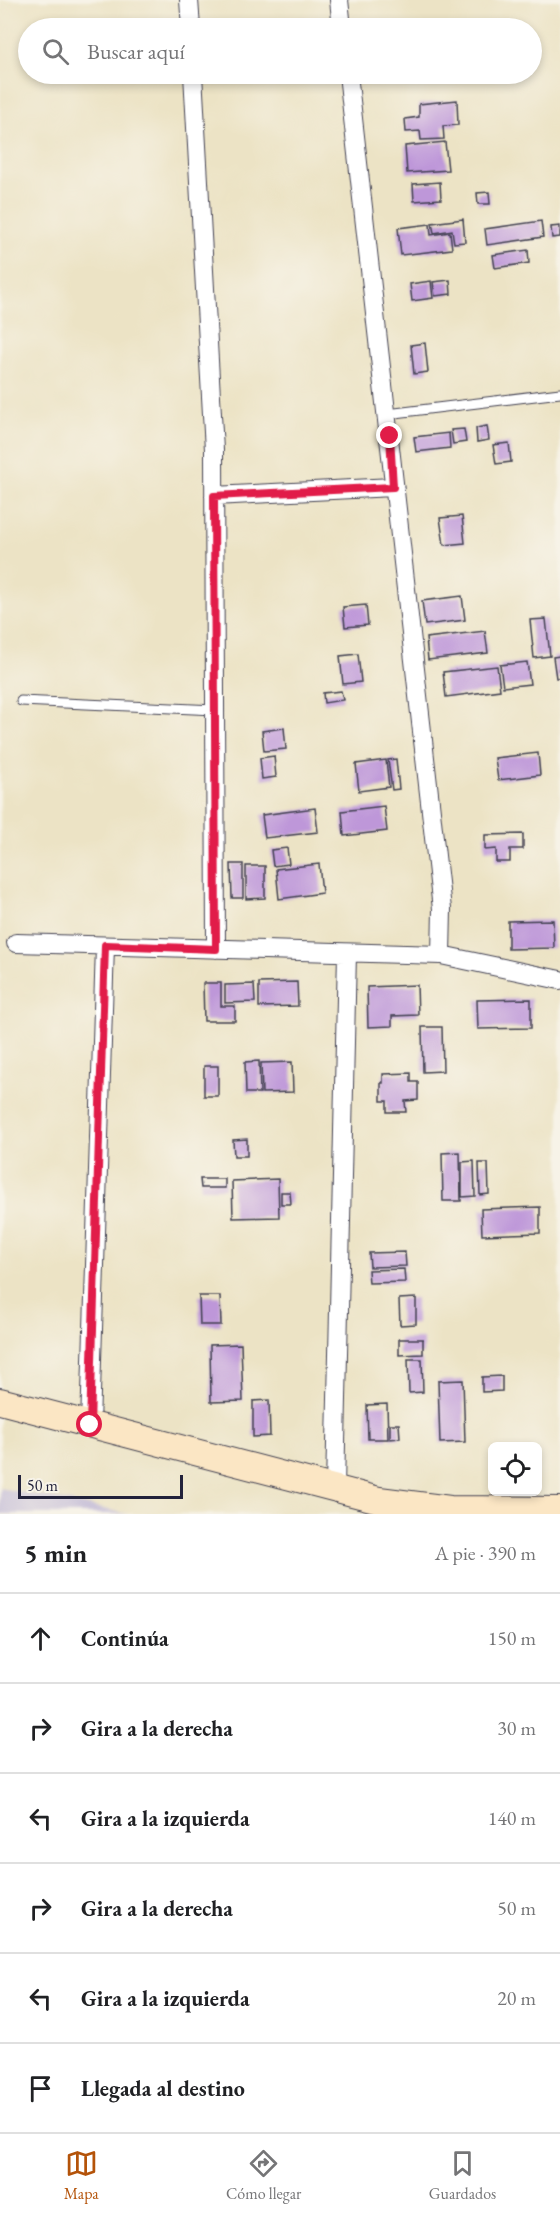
<!DOCTYPE html>
<html lang="es">
<meta charset="utf-8">
<style>
:root{--surface:#fff;--page:#f6f6f6;--text:#202124;--muted:#757577;--line:#e0e0e0;--accent:#b45309}
body{margin:0;font-family:"EB Garamond",serif;background:var(--page);color:var(--text)}
.controls{position:absolute;right:18px;bottom:18px;display:grid;overflow:hidden;border-radius:9px;box-shadow:0 3px 9px #0003}
.controls button{width:54px;height:54px;display:grid;place-items:center;padding:0;border:0;border-bottom:2px solid var(--line);background:var(--surface);color:var(--text);font:30px sans-serif}
.scale{position:absolute;left:18px;bottom:15px;width:165px;box-sizing:border-box;padding-left:6px;border:3px solid #22223b;border-top:0;font-size:16px;line-height:21px;white-space:nowrap;color:#22223b;-webkit-text-stroke:4px #f7f3e8;paint-order:stroke}
.stop{position:absolute;width:18px;height:18px;margin:-14px;border:4px solid #e11d48;border-radius:50%;background:#fff}
.stop.end{background:#e11d48;border-color:#fff;box-shadow:0 2px 6px #0008}
.list{margin:0;padding:0;list-style:none}
h2{display:flex;justify-content:space-between;align-items:center;height:78px;margin:0;padding:0 24px;font-size:26px}
h2 small{font-size:20px;font-weight:400;color:var(--muted)}
.list li{display:grid;grid-template-columns:39px 1fr auto;gap:18px;align-items:center;box-sizing:border-box;height:90px;padding:0 24px;border-top:2px solid var(--line)}
.list b{display:block;font-size:22px;white-space:nowrap}
.list em{font-size:20px;font-style:normal;color:var(--muted)}
.icon{flex:none;width:33px;height:33px;fill:none;stroke:currentColor;stroke-width:2;stroke-linecap:round;stroke-linejoin:round}
.map{position:relative;flex:none;width:560px;height:1514px;overflow:hidden}
.search{position:absolute;background:var(--surface);box-shadow:0 3px 9px #0003;left:18px;right:18px;top:18px;height:66px;display:flex;align-items:center;gap:15px;box-sizing:border-box;padding:0 21px;border-radius:33px;color:var(--muted);font-size:22px}
.sheet{height:618px;background:var(--surface)}
nav{display:flex;justify-content:space-around;align-items:center;box-sizing:border-box;height:84px;border-top:2px solid var(--line);background:var(--surface);font-size:16px;color:var(--muted)}
nav a{display:grid;justify-items:center;gap:3px}
nav .on{color:var(--accent)}
.map>svg:first-child{display:block}
</style>
<div class="map">
<svg width="560" height="1514" viewBox="0 0 560 1514">
<rect width="100%" height="100%" fill="#f7f3e8"/>
<filter id="ink" filterUnits="userSpaceOnUse"><feTurbulence type="fractalNoise" baseFrequency=".0167" numOctaves="2"/><feDisplacementMap in="SourceGraphic" scale="12" xChannelSelector="R" yChannelSelector="G"/><feConvolveMatrix kernelMatrix="1 2 1 2 8 2 1 2 1" color-interpolation-filters="sRGB"/></filter>
<filter id="wash" filterUnits="userSpaceOnUse"><feTurbulence type="fractalNoise" baseFrequency=".008" numOctaves="4" result="noise"/><feDisplacementMap in="SourceGraphic" scale="24" xChannelSelector="R" yChannelSelector="G"/><feGaussianBlur stdDeviation="1.35" result="paint"/><feColorMatrix in="noise" values="0 0 0 0 0 0 0 0 0 0 0 0 0 0 0 0 0 1.4 0 .05"/><feComposite in="paint" operator="in"/></filter>
<g filter="url(#wash)">
<rect width="100%" height="100%" fill="#ece3c5"/>
<path fill="#c7c0d8" d="M0,1488l35,7 93,19h-128z"/>
<g id="blocks">
<path fill="#be97d9" d="M304,18l3,10h-25l-1,-6z
M457,100l1,25 -15,1 1,13 -23,1 -1,-9 -14,1 -1,-13 14,-2v-13z
M445,142l3,28 -41,3 -2,-27z
M440,182l1,17 -27,2 -1,-17z
M489,192l1,12h-12l-1,-11z
M463,219l2,23 -11,1 -2,-13 -18,3 -2,-10z
M541,221l2,16 -56,8 -2,-16z
M430,224l1,11 19,-3 2,17 -51,6 -3,-27z
M560,226v11l-8,1 -1,-11z
M528,250l1,13 -34,5 -2,-13z
M450,280l1,14 -16,2 -2,-14z
M431,281l2,17 -21,3 -2,-17z
M425,343l3,29 -14,2 -3,-29z
M487,426l2,14 -12,2 -1,-14z
M464,429l2,13 -13,2 -2,-14z
M449,433l1,15 -34,4 -2,-15z
M509,443l2,19 -15,2 -3,-19z
M462,516l3,27 -21,2 -4,-27z
M462,596l3,24 -40,5 -3,-24z
M366,605l2,20 -23,2 -2,-20z
M546,619l4,37 -16,2 -4,-38z
M485,631l3,22 -60,7 -2,-22z
M358,654l3,28 -18,2 -3,-28z
M560,656v22h-4l-3,-21z
M527,662l3,22 -27,3 -3,-22z
M497,666l3,24 -54,7 -3,-25z
M341,691l2,9 -19,3 -1,-10z
M284,728l2,21 -22,2 -2,-20z
M538,753l2,22 -42,5 -3,-22z
M274,756l2,21 -14,2 -2,-21z
M396,759l3,30 -7,1 -4,-30z
M386,760l3,27 -30,4 -3,-27z
M384,806l3,25 -43,5 -2,-25z
M315,808l3,24 -53,6 -3,-23z
M523,834v15h-13v13h-14v-13l-11,1v-15z
M287,848l2,16 -16,2 -2,-16z
M231,864h12v34h-11z
M319,864l3,29 -43,6 -3,-30z
M246,866h19v32l-19,1z
M553,920l1,28 -46,1v-28z
M297,982l1,24 -39,1v-24z
M203,983h18v23h14v15h-31z
M254,984l1,18 -30,1v-18z
M417,985l1,30 -26,1v10l-24,1 -1,-40z
M531,999v29l-53,1 -1,-29z
M422,1027h20l1,44 -20,1z
M259,1061l1,32h-14l-1,-31z
M292,1062l1,30 -31,1 -1,-30z
M204,1066h14v30h-14z
M411,1073v9h7v18l-13,1 1,11h-19v-11h-6v-18h2v-9z
M247,1139v17h-13l-1,-16z
M460,1152l1,49h-18l-1,-48z
M474,1161l1,35 -13,1v-35z
M479,1163h9l1,31 -9,1z
M200,1179h25v9h-24z
M278,1179l1,38 -46,1 -1,-37z
M281,1192h9l1,12h-10z
M540,1207v26l-58,2 -1,-26z
M405,1252l1,14 -36,1 -1,-14z
M404,1269l1,13 -36,1 -1,-13z
M199,1296h21l1,29h-21z
M416,1298v26l-16,1 -1,-26z
M399,1339h24v15l-24,1z
M241,1344l2,57 -32,1 -1,-57z
M408,1359h14l1,33 -14,1z
M502,1376v15l-20,1v-15z
M463,1380l2,62 -25,1 -2,-62z
M269,1400l1,36 -17,1v-36z
M387,1404l1,35h-20l-1,-34z
M390,1424h9l1,14 -10,1z"/>
</g>
</g>
<g filter="url(#ink)">
<use href="#blocks" fill-opacity="0" stroke="#403f50" stroke-width="1.5"/>
<g fill="none" stroke-linecap="round" stroke-linejoin="round">
<defs>
<path id="lane" d="M387,414l173,-21
M21,701l194,9"/>
<path id="street" d="M189,0l2,28
M339,0l3,28
M193,74l21,376 2,499
M348,74l94,835 -1,46
M214,496l179,-9
M16,943l425,12 119,25
M90,1425l15,-479
M335,1488l12,-535"/>
<path id="secondary" d="M0,1401l379,99 71,9 110,1"/>
</defs>
<use href="#lane" stroke="#403f50" stroke-width="11"/>
<use href="#street" stroke="#403f50" stroke-width="20"/>
<use href="#secondary" stroke="#403f50" stroke-width="28"/>
<use href="#lane" stroke="#fff" stroke-width="9"/>
<use href="#street" stroke="#fff" stroke-width="18"/>
<use href="#secondary" stroke="#fbe6c4" stroke-width="26"/>
</g>
</g>
<g fill="none" stroke-linecap="round" stroke-linejoin="round" filter="url(#ink)">
<path stroke="#e11d48" stroke-width="8" d="M90,1425l15,-480 111,4 -2,-453 179,-9 -3,-51"/>
</g>
</svg>
<div class="controls">
<button><svg class="icon" aria-label="locate" viewBox="0 0 24 24"><circle cx="12" cy="12" r="6"/><path d="M12 2v4M12 18v4M2 12h4M18 12h4"/></svg></button>
</div>
<div class="scale">50 m</div>
<div class="stop" style="left:90px;top:1425px"></div>
<div class="stop end" style="left:390px;top:436px"></div>
<div class="search"><svg class="icon" aria-label="search" viewBox="0 0 24 24"><circle cx="10" cy="10" r="6"/><path d="M15 15l6 6"/></svg>Buscar aquí</div>
</div>
<section class="sheet">
<h2>5 min<small>A pie · 390 m</small></h2>
<ul class="list">
<li><svg class="icon" aria-label="ahead" viewBox="0 0 24 24"><path d="M12 20V5M6 11l6-6 6 6"/></svg><div><b>Continúa</b></div><em>150 m</em></li>
<li><svg class="icon" aria-label="right" viewBox="0 0 24 24"><path d="M7 20v-9h11M14 6l5 5-5 5"/></svg><div><b>Gira a la derecha</b></div><em>30 m</em></li>
<li><svg class="icon" aria-label="left" viewBox="0 0 24 24"><path d="M17 20v-9H6M10 6l-5 5 5 5"/></svg><div><b>Gira a la izquierda</b></div><em>140 m</em></li>
<li><svg class="icon" aria-label="right" viewBox="0 0 24 24"><path d="M7 20v-9h11M14 6l5 5-5 5"/></svg><div><b>Gira a la derecha</b></div><em>50 m</em></li>
<li><svg class="icon" aria-label="left" viewBox="0 0 24 24"><path d="M17 20v-9H6M10 6l-5 5 5 5"/></svg><div><b>Gira a la izquierda</b></div><em>20 m</em></li>
<li><svg class="icon" aria-label="arrive" viewBox="0 0 24 24"><path d="M6 21V4h12l-3 4 3 4H6"/></svg><div><b>Llegada al destino</b></div></li>
</ul>
</section>
<nav>
<a class="on"><svg class="icon" aria-label="map" viewBox="0 0 24 24"><path d="M3 6l6-2 6 2 6-2v14l-6 2-6-2-6 2zM9 4v14M15 6v14"/></svg>Mapa</a>
<a><svg class="icon" aria-label="directions" viewBox="0 0 24 24"><path d="M12 3l9 9-9 9-9-9zM9 14v-3h6M13 9l2 2-2 2"/></svg>Cómo llegar</a>
<a><svg class="icon" aria-label="saved" viewBox="0 0 24 24"><path d="M7 4h10v16l-5-4-5 4z"/></svg>Guardados</a>
</nav>
